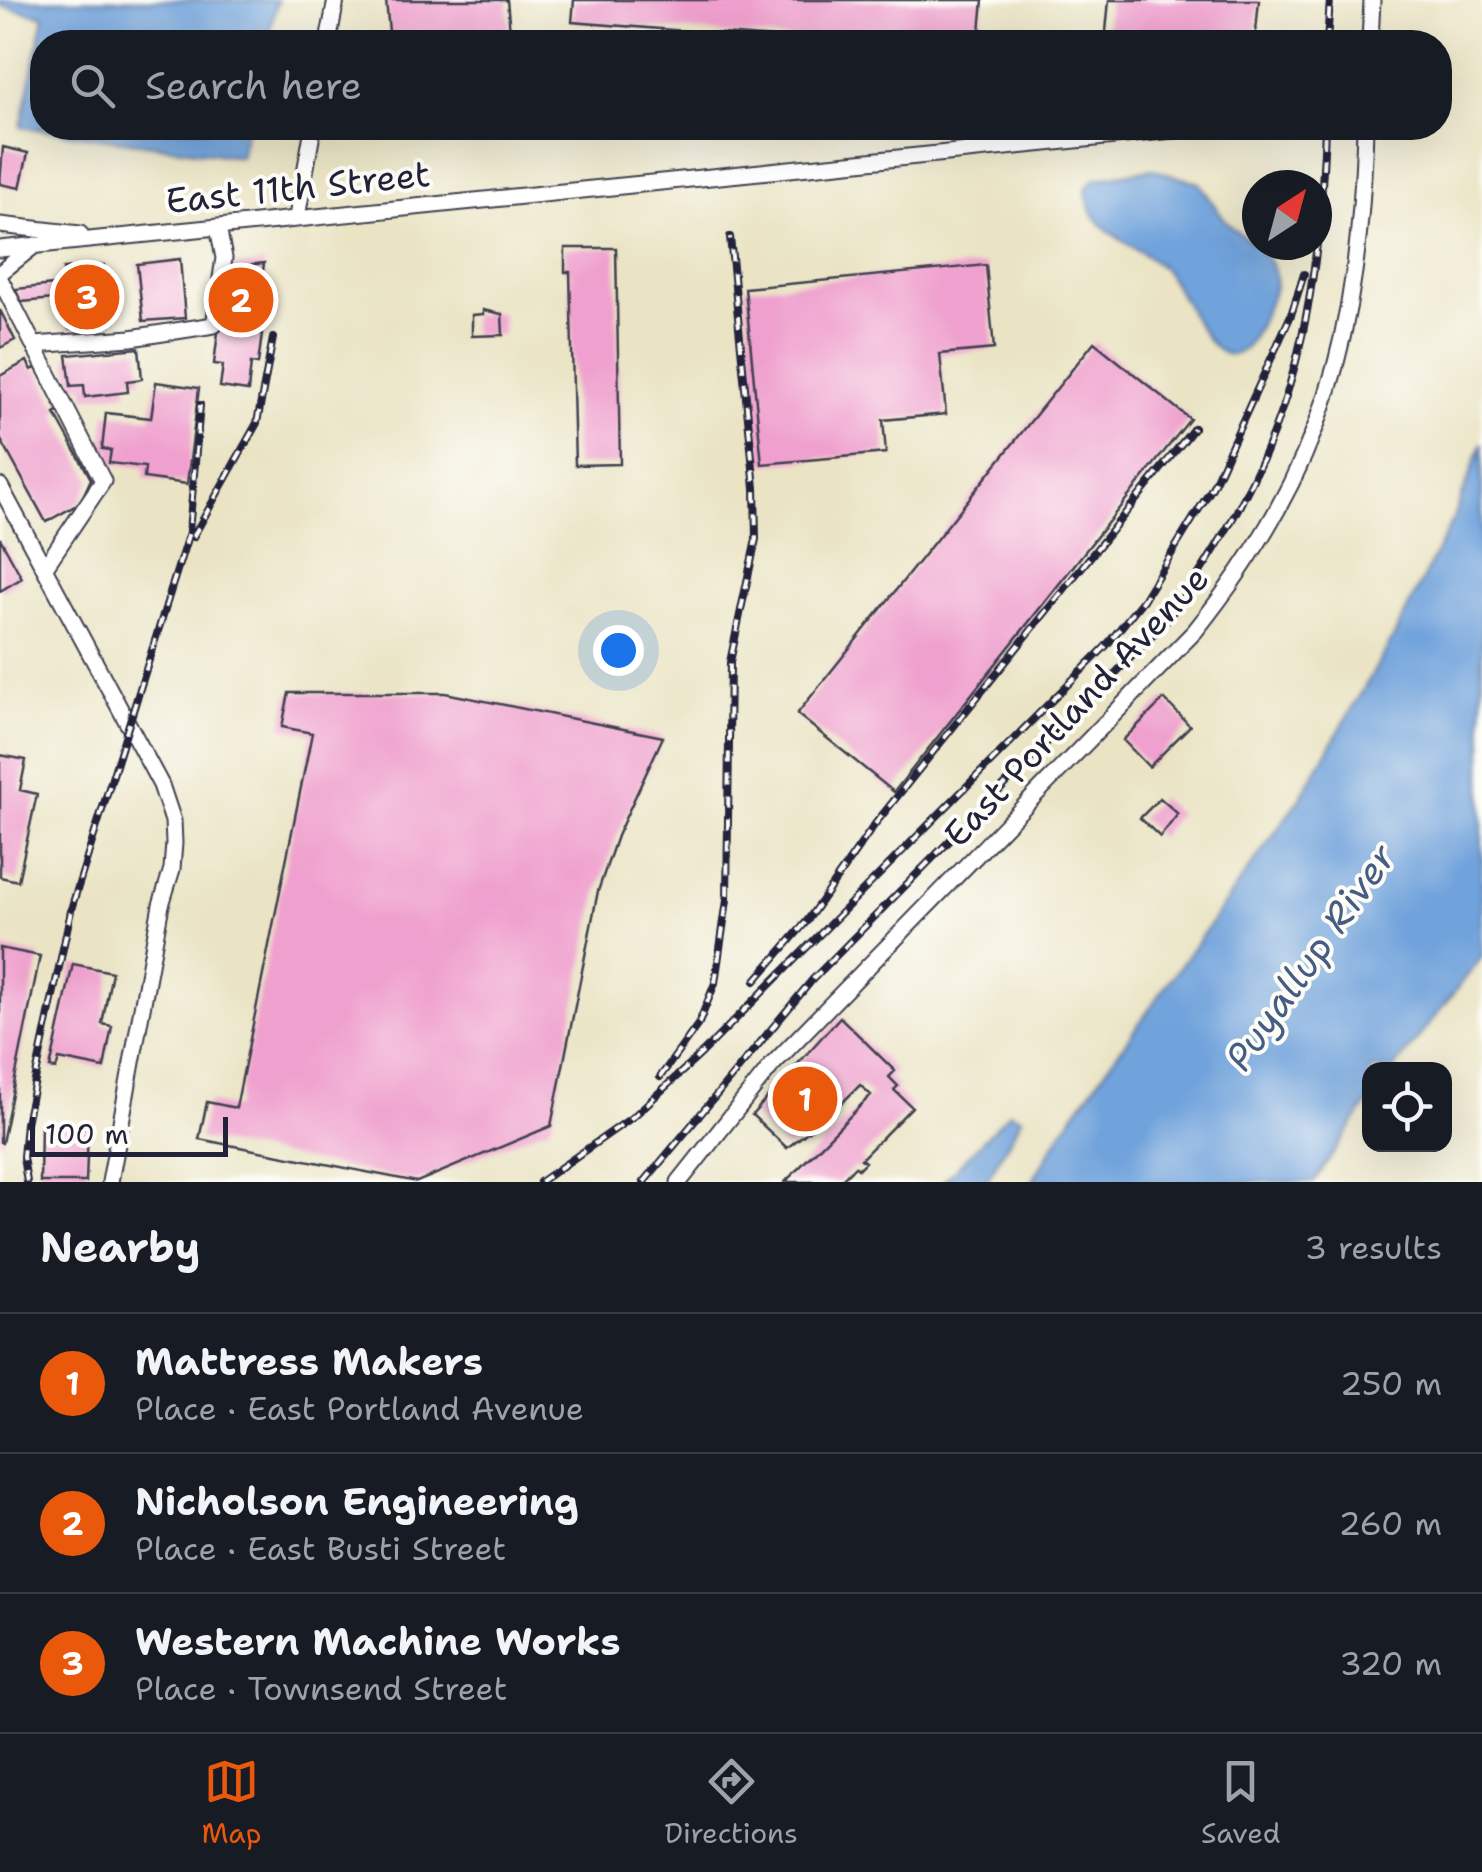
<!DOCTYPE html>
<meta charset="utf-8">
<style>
:root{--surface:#171b24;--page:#242831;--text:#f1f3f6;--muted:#9ea1a6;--line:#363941;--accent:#ea580c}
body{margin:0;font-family:"Shantell Sans",sans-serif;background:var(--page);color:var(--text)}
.controls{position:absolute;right:30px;bottom:30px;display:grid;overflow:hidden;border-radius:20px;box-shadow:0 10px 40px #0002}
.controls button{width:90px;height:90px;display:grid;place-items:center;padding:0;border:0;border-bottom:2px solid var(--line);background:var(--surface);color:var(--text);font:50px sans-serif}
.compass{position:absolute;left:1242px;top:170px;width:90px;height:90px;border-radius:50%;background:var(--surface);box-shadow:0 10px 40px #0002;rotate:36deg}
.scale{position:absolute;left:30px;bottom:25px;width:198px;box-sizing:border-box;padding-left:10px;border:5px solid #22223b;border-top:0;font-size:28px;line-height:35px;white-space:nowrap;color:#22223b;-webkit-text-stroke:8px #fdfcf7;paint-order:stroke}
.you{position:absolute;left:618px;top:650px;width:35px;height:35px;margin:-25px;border:8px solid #fff;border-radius:50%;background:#1a73e8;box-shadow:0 0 0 15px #1a73e833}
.badge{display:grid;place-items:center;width:65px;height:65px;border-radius:50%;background:var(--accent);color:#fff;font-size:32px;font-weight:700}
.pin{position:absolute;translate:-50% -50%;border:5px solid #fff;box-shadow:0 2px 10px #0006}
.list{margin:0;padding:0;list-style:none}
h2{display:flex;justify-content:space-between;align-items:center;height:130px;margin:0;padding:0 40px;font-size:42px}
h2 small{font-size:32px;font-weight:400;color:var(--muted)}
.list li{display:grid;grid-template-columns:65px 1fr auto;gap:30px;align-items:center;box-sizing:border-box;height:140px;padding:0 40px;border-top:2px solid var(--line)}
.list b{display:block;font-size:38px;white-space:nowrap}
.list p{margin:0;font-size:32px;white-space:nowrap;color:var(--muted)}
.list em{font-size:32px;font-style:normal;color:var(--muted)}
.icon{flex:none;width:55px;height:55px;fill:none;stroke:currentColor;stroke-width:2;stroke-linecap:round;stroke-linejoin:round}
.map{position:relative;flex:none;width:1482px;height:1182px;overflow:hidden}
.search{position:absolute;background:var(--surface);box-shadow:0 10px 40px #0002;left:30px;right:30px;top:30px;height:110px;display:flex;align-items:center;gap:25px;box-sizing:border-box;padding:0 35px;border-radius:40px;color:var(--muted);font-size:38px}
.sheet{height:550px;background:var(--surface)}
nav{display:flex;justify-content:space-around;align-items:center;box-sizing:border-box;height:140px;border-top:2px solid var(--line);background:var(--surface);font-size:28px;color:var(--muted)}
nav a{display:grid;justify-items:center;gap:5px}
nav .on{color:var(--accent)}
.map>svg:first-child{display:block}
</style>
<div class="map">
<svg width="1482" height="1182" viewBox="0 0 1482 1182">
<rect width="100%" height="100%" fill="#fdfcf7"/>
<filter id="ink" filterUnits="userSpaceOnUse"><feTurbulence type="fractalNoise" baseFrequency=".01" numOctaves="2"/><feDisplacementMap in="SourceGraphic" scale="20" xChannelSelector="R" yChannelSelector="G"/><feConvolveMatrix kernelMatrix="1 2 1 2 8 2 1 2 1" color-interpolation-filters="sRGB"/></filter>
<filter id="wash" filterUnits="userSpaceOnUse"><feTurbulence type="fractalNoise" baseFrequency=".0048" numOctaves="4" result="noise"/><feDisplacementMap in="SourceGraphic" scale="40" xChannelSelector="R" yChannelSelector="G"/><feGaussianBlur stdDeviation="2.25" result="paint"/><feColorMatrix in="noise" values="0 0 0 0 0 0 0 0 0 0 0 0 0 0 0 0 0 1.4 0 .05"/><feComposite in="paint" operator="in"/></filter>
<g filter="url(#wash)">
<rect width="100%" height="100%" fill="#eae4c5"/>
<path fill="#6fa2db" stroke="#48628b" stroke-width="2.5" d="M0,0h278l-11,42h-225v86h205l-7,29 -219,-30 23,-111 -44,-10z
M1151,169l49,14c9,15 19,31 32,44 15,13 35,23 42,44 6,17 -7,35 -14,51 -39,90 -72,-31 -99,-55 -29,-26 -73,-34 -75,-79l9,-9z
M1482,443v514l-88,112 -24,1 -1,31 -55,81h-282l30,-51 238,-333 92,-158 62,-123z
M1010,1112l12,6 -36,64h-43z"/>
<g id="blocks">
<path fill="#efa0ce" d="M386,0h121l4,42h-121z
M574,0h409l-4,42h-152l-255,-20z
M1109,0h150l-4,42h-150z
M3,147l25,6 -8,35 -20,-4z
M565,248h51l4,216 -45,1 -5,-193h-5z
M180,259l5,59 -42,3 -6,-57z
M264,263l-9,70 7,1 -4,30 -7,-1 -3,28 -28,-4 3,-22 -9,-1 12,-96z
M104,265l6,60 -41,4 -6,-60z
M986,265l8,84 -54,5 6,60 -63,6 3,33 -124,11 -17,-176z
M63,284l1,14 -42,4 -5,-9 -1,-4z
M0,310l15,30 -15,8z
M483,310l19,4 1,21 -31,1v-21l11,-1z
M1094,342l96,77 -296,373 -97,-78z
M139,348l3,31 -15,2 1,11 -43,5 -1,-12 -13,1 -4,-31z
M27,361l4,9 5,-2 24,43 -5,3 36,65 -11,24 -34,19 -46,-84v-62z
M156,382l43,6 -12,96 -43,-6 1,-11 -36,-4 2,-13 -9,-1 4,-36 45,5z
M0,538l22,40 -22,13z
M289,693h156l218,44 -46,99 -19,55 -47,235 -134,56 -218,-43 8,-37 29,6 76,-375 -30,-6z
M1164,699l26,27 -41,41 -26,-27z
M0,755l26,5 -6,30 17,4 -19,87 -18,-4z
M1160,798l18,16 -18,23 -20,-19z
M0,948l40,8 -38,187 -2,-1z
M73,964l39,8 -10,52 10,2 -8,42 -45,-9 -3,10 -6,-1z
M840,1017l55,54 -6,6 9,9 -4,4 18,17 -51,52 4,3 -7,7 -3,-3 -16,16h-54l86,-87 -11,-10 -23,23 -5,-5 -5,5 4,5 -44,35 -35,-33z
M41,1123l47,5 -2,54h-46z"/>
</g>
</g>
<g filter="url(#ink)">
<use href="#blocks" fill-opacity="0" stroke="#403f50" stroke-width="2.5"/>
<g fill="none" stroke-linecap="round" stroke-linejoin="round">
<defs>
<path id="minor" d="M328,42l8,-42
M1370,42l2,-42
M297,217l16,-89
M0,225l80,9
M0,249l1194,-121
M0,273l35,-28
M0,279l103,202 -58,86
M34,345l97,-7 83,-13 10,-67 -6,-31
M0,486l161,299 12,36 1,22 -2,26 -11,36 -51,277
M679,1182l93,-117 423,-434c130,-163 164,-297 170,-503"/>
</defs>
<use href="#minor" stroke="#403f50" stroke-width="19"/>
<use href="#minor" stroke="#fff" stroke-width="15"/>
<defs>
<path id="rail" d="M1327,42l3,-42
M193,537l64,-114 16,-85
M755,981l52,-60 68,-97 319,-396
M660,1077l39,-54 16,-40 12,-83 3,-238 26,-123 -1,-51 -25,-251
M27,1182l-4,-25 3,-34 46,-217 117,-374 11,-127
M540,1182l94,-66 68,-63 404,-407 37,-46 69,-112 79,-173 13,-41
M644,1182l169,-203 350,-354c125,-168 154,-292 162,-497"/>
</defs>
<use href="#rail" stroke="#22223b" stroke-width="8"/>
<use href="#rail" stroke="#fdfcf7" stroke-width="4" stroke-dasharray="11" stroke-linecap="butt"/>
</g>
</g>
<g text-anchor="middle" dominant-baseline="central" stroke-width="8" stroke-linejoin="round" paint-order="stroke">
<g font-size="35" fill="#22223b" stroke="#fdfcf7">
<text transform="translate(298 187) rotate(-6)">East 11th Street</text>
<text transform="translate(1076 706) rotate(-47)">East Portland Avenue</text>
</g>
<g font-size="38" font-style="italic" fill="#455c83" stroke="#fdfcf7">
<text transform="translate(1310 957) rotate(-55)">Puyallup River</text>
</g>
</g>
</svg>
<div class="controls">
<button><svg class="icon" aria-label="locate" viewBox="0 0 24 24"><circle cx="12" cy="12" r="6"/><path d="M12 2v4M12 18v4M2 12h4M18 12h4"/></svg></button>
</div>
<svg class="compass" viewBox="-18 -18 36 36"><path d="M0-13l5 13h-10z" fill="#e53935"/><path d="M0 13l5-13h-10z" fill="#9ea1a6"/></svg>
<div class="scale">100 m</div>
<div class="you"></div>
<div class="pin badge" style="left:805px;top:1099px">1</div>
<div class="pin badge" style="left:241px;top:300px">2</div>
<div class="pin badge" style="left:87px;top:297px">3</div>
<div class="search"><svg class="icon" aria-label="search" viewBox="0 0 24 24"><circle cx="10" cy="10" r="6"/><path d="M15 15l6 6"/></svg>Search here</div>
</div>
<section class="sheet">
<h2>Nearby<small>3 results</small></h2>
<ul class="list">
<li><span class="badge">1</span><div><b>Mattress Makers</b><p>Place · East Portland Avenue</p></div><em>250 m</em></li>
<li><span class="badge">2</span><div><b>Nicholson Engineering</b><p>Place · East Busti Street</p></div><em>260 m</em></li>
<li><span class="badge">3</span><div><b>Western Machine Works</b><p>Place · Townsend Street</p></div><em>320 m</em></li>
</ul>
</section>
<nav>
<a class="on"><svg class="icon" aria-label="map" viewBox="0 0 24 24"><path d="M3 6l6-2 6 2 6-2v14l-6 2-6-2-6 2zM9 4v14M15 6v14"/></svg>Map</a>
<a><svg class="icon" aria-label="directions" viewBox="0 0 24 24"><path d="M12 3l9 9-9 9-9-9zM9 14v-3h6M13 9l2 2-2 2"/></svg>Directions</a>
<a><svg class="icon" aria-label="saved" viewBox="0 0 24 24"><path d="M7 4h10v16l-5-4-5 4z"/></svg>Saved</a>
</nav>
